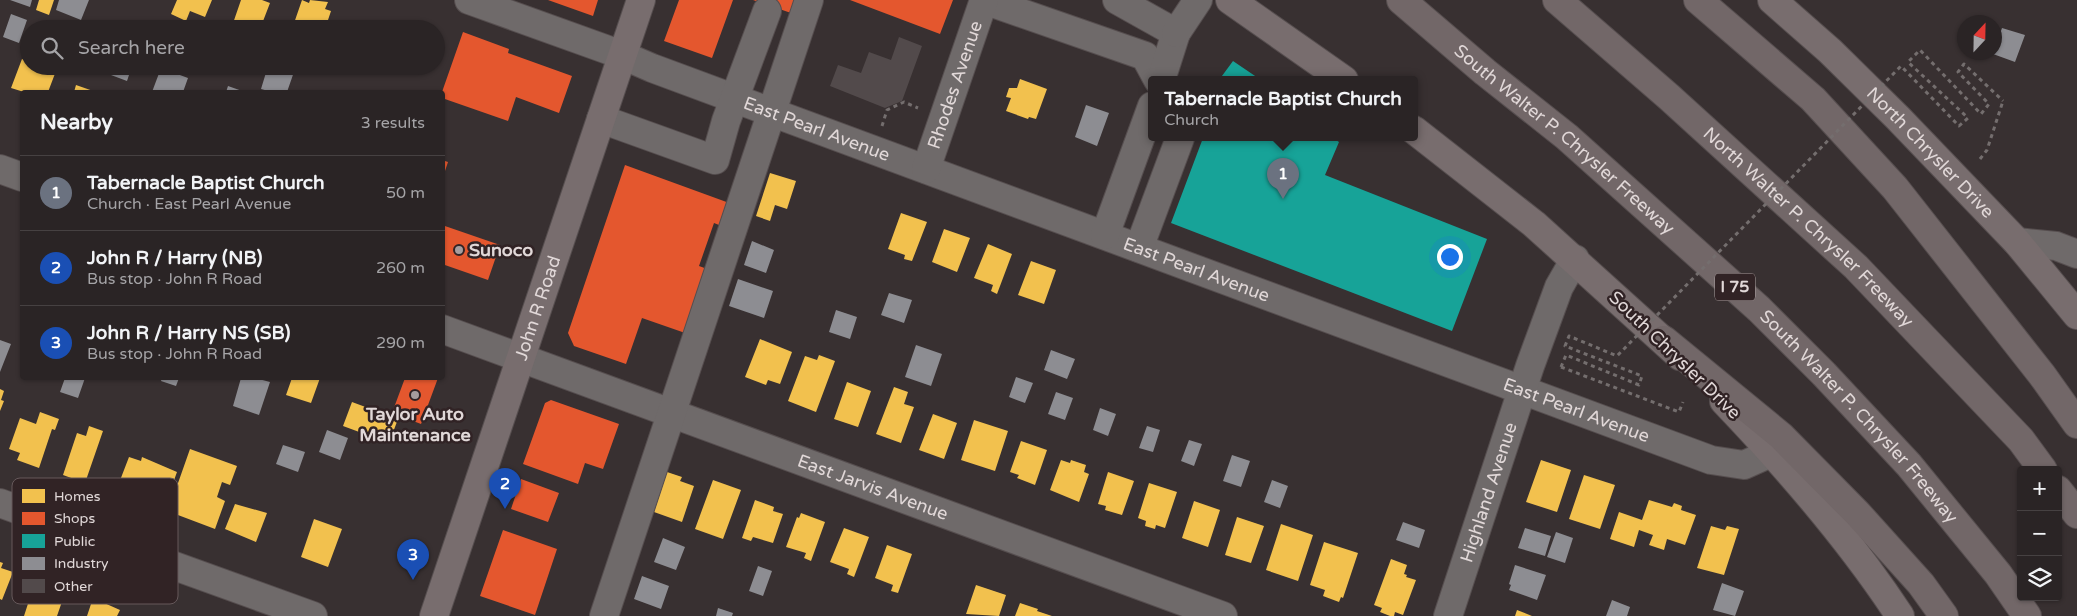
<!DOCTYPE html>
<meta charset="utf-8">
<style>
:root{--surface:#2a2425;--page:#363032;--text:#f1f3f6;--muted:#a5a4a7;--line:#464142;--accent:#a69d9e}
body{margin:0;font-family:"Varela Round",sans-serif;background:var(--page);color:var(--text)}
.controls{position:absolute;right:15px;bottom:15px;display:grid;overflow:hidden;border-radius:5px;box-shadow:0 1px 4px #0004}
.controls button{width:45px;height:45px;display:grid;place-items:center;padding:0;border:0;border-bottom:1px solid var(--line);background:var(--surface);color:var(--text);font:25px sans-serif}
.compass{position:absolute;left:1957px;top:15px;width:45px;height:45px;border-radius:50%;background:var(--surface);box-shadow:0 1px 4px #0004;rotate:22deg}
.you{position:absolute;left:1449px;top:256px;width:18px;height:18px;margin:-12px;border:4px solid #fff;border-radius:50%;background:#1a73e8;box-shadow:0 0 0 8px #1a73e833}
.badge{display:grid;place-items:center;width:32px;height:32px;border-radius:50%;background:var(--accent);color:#fff;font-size:16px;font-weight:700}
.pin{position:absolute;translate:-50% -41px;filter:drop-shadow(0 1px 2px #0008)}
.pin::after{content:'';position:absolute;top:26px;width:18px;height:15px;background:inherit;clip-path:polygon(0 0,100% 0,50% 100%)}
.popup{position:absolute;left:1148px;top:76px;width:270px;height:65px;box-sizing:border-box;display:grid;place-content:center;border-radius:5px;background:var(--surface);filter:drop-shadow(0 1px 4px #0005);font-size:16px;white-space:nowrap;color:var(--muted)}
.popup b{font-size:19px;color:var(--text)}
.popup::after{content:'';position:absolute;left:50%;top:100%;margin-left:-10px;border:10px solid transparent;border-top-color:var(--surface)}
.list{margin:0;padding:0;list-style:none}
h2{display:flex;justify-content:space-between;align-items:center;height:65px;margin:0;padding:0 20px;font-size:21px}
h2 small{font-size:16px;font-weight:400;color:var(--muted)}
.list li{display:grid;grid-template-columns:32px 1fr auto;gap:15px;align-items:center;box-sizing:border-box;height:75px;padding:0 20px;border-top:1px solid var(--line)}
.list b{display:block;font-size:19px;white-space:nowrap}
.list p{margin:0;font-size:16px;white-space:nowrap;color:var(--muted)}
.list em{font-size:16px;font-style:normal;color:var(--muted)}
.icon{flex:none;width:28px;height:28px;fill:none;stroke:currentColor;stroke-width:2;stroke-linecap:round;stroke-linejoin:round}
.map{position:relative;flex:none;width:2077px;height:616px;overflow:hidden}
.search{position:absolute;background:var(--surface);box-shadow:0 1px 4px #0004;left:20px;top:20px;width:425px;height:55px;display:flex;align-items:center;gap:12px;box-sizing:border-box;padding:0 18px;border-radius:28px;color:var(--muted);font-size:19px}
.panel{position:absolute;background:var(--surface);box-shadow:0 1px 4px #0004;left:20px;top:90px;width:425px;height:290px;border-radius:5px}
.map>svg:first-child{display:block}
</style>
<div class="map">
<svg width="2077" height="616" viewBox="0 0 2077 616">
<rect width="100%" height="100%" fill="#383031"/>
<path fill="#f2c14e" d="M39,0h15l-5,15 -13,-5z
M177,0h35l-7,17 -15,-6 -4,10 -15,-7z
M241,0h21l8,3 -10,26h-29z
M302,0l7,3 1,-3 18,2 -3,7 6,2 -6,18h-33z
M22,59l7,2v5h14l13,5 -8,21h-24l-13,-4z
M342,66h23l-3,8z
M1020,79l27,10 -11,30 -7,-2 -1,2 -22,-8 5,-13 -5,-1 3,-9h8z
M76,85l20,7h-22z
M770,173l26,8 -9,28 -12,-4 -5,16 -14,-5z
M901,213l26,9 -15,39 -8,-2 1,-4 -17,-6z
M944,229l26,9 -13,34 -25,-10z
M988,244l24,10 -15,40 -6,-3 2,-6 -19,-7z
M1031,261l25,9 -12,34 -26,-9z
M760,339l32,13 -12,32 -12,-4 -2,5 -21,-8z
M819,355l16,6 -19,51 -28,-11 17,-45 12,4z
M292,378h28l-9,25 -25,-8z
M847,382l24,9 -13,36 -24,-8z
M894,387l14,5 -4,12 10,3 -13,36 -25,-9z
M0,389l4,2 -3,9 3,1 -4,10z
M352,402l46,17 -9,24 -46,-17z
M40,412l19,7 -4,11 -3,-1 -13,39 -22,-8 3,-7 -11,-4 11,-31 16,6z
M933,414l24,9 -13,36 -25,-9z
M974,420l34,11 -13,40 -34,-11z
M89,426l14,5 -18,52 -22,-8 14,-42 9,3z
M1021,441l26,9 -12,35 -18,-7 2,-3 -9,-3z
M190,449l47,17 -7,19 -8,-3 -5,15 8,4 -10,28 -45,-17 3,-8 -2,-1z
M129,457l12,4 1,-4 35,15 -13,36 -25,-10 2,-7 -22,-8z
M1061,460l9,3 1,-3 15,5 -2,7 5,2 -10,28 -29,-12z
M1541,460l30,10 -14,42 -31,-10z
M667,472l15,5 -2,4 14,5 -12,36 -28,-10z
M1108,472l26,9 -12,34 -17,-5 1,-4 -8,-2z
M1584,475l31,10 -15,44 -31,-10z
M713,480l28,10 -18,49 -28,-10z
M1149,483l28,9 -12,36 -9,-3 -1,4 -10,-3 1,-5 -8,-3z
M755,500l19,7 -1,4 10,3 -10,29 -20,-6 -2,4 -9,-3z
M1649,500l23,7 2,-4 8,3 -1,4 15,5 -11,30 -18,-6 -3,11 -15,-5 4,-10 -14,-5 -5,17 -24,-8 9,-27 23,8z
M1194,501l26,9 -12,37 -26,-9z
M235,504l32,9 -11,29 -31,-13z
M801,513l24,9 -14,39 -7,-3 2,-5 -20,-6 11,-30 2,1z
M1237,517l27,9 -13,37 -26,-8z
M314,519l28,10 -14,38 -27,-10z
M1281,524l32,11 -15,46 -32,-11z
M1711,526l14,4 2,-4 12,3 -15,46 -27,-7z
M844,528l25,9 -15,40 -7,-3 2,-5 -19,-7z
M1324,542l34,11 -15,45 -2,-1 -2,5 -16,-6 2,-6 -15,-5z
M887,545l25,9 -14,39 -7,-2 2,-6 -18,-7z
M1391,559l16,6 -3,9 3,1 -1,2 10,3 -13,35 -8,-3 -1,4h-4l-10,-4 2,-4 -8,-3z
M0,562l3,1 -2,5 12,4 -11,28 -2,-1z
M36,579l30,11 -9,26h-33z
M976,585l30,10 -7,21 -33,-2z
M93,598l27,12 -3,6h-30z
M1020,603l18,6 -1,2 15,5h-37z
M1517,610l15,6h-17z"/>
<path fill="#e4572e" d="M548,0h50l-5,16z
M679,0h54l-21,58 -48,-17z
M753,0h43l-5,13z
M850,0h103l-13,34z
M463,32l46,17 -1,4 64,23 -13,37 -43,-16 -8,24 -66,-23v-6z
M442,160l6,2 -5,15h-1z
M625,165l107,39 -8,23 -10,-4 -15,43 11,4 -22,64 -46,-16 -16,46 -52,-18 -6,-13z
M442,225l58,20 -12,35 -46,-16z
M405,378h33l-17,46 -29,-11z
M551,400l68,24 -16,45 -18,-6 -7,21 -55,-20 22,-61z
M521,479l38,14 -11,29 -37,-13z
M503,530l54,19 -22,66 -55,-19z"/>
<path fill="#17a398" d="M1233,61l28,19h-42z
M1203,138h130l6,4 -14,33 162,64 -35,92 -281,-108z"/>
<path fill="#8d8d92" d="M10,0h22l-2,7z
M59,0h30l-8,20 -25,-10z
M11,14l16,6 -8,23 -16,-6z
M154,21l16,5 -1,3h-17z
M2002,28l23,7 -10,27 -22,-8z
M114,66h18l-5,15 -16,-6z
M268,66h19l8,3 -8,23h-15l-11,-3z
M161,68l27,10 -5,14h-31z
M228,86l17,6h-19z
M1086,105l23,8 -12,33 -22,-9z
M752,241l22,9 -8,23 -22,-8z
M738,279l35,12 -9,27 -35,-12z
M889,293l23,7 -8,23 -23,-8z
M836,310l21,7 -7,22 -21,-7z
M0,340l11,4 -11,28z
M916,345l26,9 -11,32 -26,-9z
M1051,350l24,9 -8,20 -23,-9z
M1016,377l17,6 -8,20 -16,-6z
M65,378h20l-7,20 -18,-6z
M162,378h17l-3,8 -15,-5z
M241,378h14l15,4 -11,33 -26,-9z
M1056,392l17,6 -8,22 -17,-6z
M1100,408l16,6 -8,22 -15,-6z
M1147,426l13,4 -7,22 -14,-4z
M327,430l21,8 -8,22 -21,-8z
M1189,440l13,4 -8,22 -13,-5z
M283,445l22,7 -7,20 -22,-8z
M1232,455l18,6 -9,26 -18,-6z
M1272,480l16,6 -8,22 -16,-6z
M1403,522l22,8 -6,18 -23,-8z
M1525,528l26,8 -6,20 -27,-8z
M1556,532l17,6 -8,25 -18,-6z
M663,538l22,9 -9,23 -22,-8z
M1515,565l31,10 -9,25 -28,-10 2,-5 -2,-1z
M758,566l14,5 -9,25 -14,-5z
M642,576l27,10 -8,23 -27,-10z
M1722,583l22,8 -9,25 -22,-6z
M1612,600l18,7 -3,9h-21z
M718,608l15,5 -1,3h-16z"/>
<path fill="#524a4b" d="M899,37l23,9 -20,55 -17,7 -55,-22 8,-21 23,8 8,-21 22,8z"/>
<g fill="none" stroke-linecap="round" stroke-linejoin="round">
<defs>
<g id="minor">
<path id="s1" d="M469,0l153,55 30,13 1059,392 33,5 29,-13"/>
<path d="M984,0l161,56 13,24"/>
<path d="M1117,0l59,33 -15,47"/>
<path d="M1176,33l22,-33"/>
<path d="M601,119l114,41 11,-39 41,-110"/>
<path d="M0,169l22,8"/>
<path id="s2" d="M926,169l58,-169"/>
<path d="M1105,235l47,-129"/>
<path d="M2017,242l39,4 21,8"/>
<path d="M1139,248l41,-110"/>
<path id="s3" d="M442,329l781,287"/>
<path d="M0,503l313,113"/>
<path d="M604,616c67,-206 138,-410 205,-616"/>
<path id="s4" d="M1448,616l82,-250 29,-79 16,-28"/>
</g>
<g id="major">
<path d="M1230,0l114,80"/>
<path id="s5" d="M1772,0l58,51 68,67 119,124 60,73"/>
<path d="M1414,130l120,94 146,132"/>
<path d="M1724,401c64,67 125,137 176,215"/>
<path id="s6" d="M434,616l207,-616"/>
</g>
<g id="highway">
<path id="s7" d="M1401,0l84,72 82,65 192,172 65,65 85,91 89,109 29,42"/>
<path id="s8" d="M1557,0l112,97 187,170 165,173 22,30"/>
<path d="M1698,0l115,99 82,89 147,187 35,49"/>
<path d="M1664,340l117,96 76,77 64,71 23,32"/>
<path d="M2058,490l19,24"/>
</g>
</defs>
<use href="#minor" stroke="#564e4f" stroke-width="30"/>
<use href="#major" stroke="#564e4f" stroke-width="30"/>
<use href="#highway" stroke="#564e4f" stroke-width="30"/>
<path stroke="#746e6e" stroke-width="3" stroke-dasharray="4 4" stroke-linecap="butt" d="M882,126l5,-16 17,-8 14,6
M1980,159l7,-9 16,-49
M1561,367l118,45 4,-10"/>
<use href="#minor" stroke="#6f6a6a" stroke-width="28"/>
<use href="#major" stroke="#786d6e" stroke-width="28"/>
<use href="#highway" stroke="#726768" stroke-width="28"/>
<path stroke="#746e6e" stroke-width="3" stroke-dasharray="4 4" stroke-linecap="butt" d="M1561,367l5,-12 73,30 3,-9 -77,-30 4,-10 48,20 284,-290 58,60 9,-8 -60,-56 12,-12 61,64 8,-10 -31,-32 6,-8 39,37"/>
</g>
<g fill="#a69d9e" stroke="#312325" stroke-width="2">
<circle cx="459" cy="250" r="5"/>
<circle cx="415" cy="395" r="5"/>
</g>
<g text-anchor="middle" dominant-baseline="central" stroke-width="5" stroke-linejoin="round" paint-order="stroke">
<rect fill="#312325" stroke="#aca2a2" stroke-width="1" x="1715" y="273.5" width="40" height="27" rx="4"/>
<g font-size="16" font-weight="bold" fill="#e1d8d8">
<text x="1735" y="287">I 75</text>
</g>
<g font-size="18" fill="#e1d8d8" stroke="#312325">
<text stroke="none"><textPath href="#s2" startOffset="89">Rhodes Avenue</textPath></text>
<text stroke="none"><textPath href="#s1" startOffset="371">East Pearl Avenue</textPath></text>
<text stroke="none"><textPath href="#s7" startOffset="215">South Walter P. Chrysler Freeway</textPath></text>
<text stroke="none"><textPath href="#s5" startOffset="220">North Chrysler Drive</textPath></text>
<text stroke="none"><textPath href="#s8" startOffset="339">North Walter P. Chrysler Freeway</textPath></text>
<text stroke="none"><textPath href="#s1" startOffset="776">East Pearl Avenue</textPath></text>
<text stroke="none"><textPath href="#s6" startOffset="325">John R Road</textPath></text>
<text transform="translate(1675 355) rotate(44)">South Chrysler Drive</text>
<text stroke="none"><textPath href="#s1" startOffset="1181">East Pearl Avenue</textPath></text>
<text stroke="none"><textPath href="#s7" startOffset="620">South Walter P. Chrysler Freeway</textPath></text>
<text stroke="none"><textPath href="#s3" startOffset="459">East Jarvis Avenue</textPath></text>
<text stroke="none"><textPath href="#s4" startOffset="130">Highland Avenue</textPath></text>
</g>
<g font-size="18" font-weight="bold" fill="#e1d8d8" stroke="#312325" text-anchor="start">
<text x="469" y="250">Sunoco</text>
<text x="415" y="414" text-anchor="middle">Taylor Auto<tspan x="415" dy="21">Maintenance</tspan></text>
</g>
</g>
<rect x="12" y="478" width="166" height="126" rx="8" fill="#312325" stroke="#66595b" stroke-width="1"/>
<rect x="22" y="489" width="23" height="14" fill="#f2c14e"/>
<rect x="22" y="512" width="23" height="13" fill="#e4572e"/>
<rect x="22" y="534" width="23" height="14" fill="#17a398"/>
<rect x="22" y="557" width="23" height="13" fill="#8d8d92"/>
<rect x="22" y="579" width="23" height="14" fill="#524a4b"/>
<g font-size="14" fill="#e1d8d8">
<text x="54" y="501">Homes</text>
<text x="54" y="523">Shops</text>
<text x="54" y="546">Public</text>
<text x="54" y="568">Industry</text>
<text x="54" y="591">Other</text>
</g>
</svg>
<div class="controls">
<button>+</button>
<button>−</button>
<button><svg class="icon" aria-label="layers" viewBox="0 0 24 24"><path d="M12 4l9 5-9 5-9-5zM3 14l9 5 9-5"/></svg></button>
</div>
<svg class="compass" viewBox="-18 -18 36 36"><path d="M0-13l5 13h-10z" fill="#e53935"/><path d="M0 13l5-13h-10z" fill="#a5a4a7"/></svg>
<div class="you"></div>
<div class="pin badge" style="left:1283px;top:199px;background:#6b7280">1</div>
<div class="popup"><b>Tabernacle Baptist Church</b>Church</div>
<div class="pin badge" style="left:505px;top:509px;background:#1a4fb4">2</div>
<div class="pin badge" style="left:413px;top:580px;background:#1a4fb4">3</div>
<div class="search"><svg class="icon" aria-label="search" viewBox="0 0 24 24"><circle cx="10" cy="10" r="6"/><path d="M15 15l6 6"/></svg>Search here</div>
<section class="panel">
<h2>Nearby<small>3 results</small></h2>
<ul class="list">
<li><span class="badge" style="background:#6b7280">1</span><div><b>Tabernacle Baptist Church</b><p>Church · East Pearl Avenue</p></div><em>50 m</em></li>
<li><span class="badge" style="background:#1a4fb4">2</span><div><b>John R / Harry (NB)</b><p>Bus stop · John R Road</p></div><em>260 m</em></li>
<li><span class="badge" style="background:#1a4fb4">3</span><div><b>John R / Harry NS (SB)</b><p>Bus stop · John R Road</p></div><em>290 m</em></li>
</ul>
</section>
</div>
